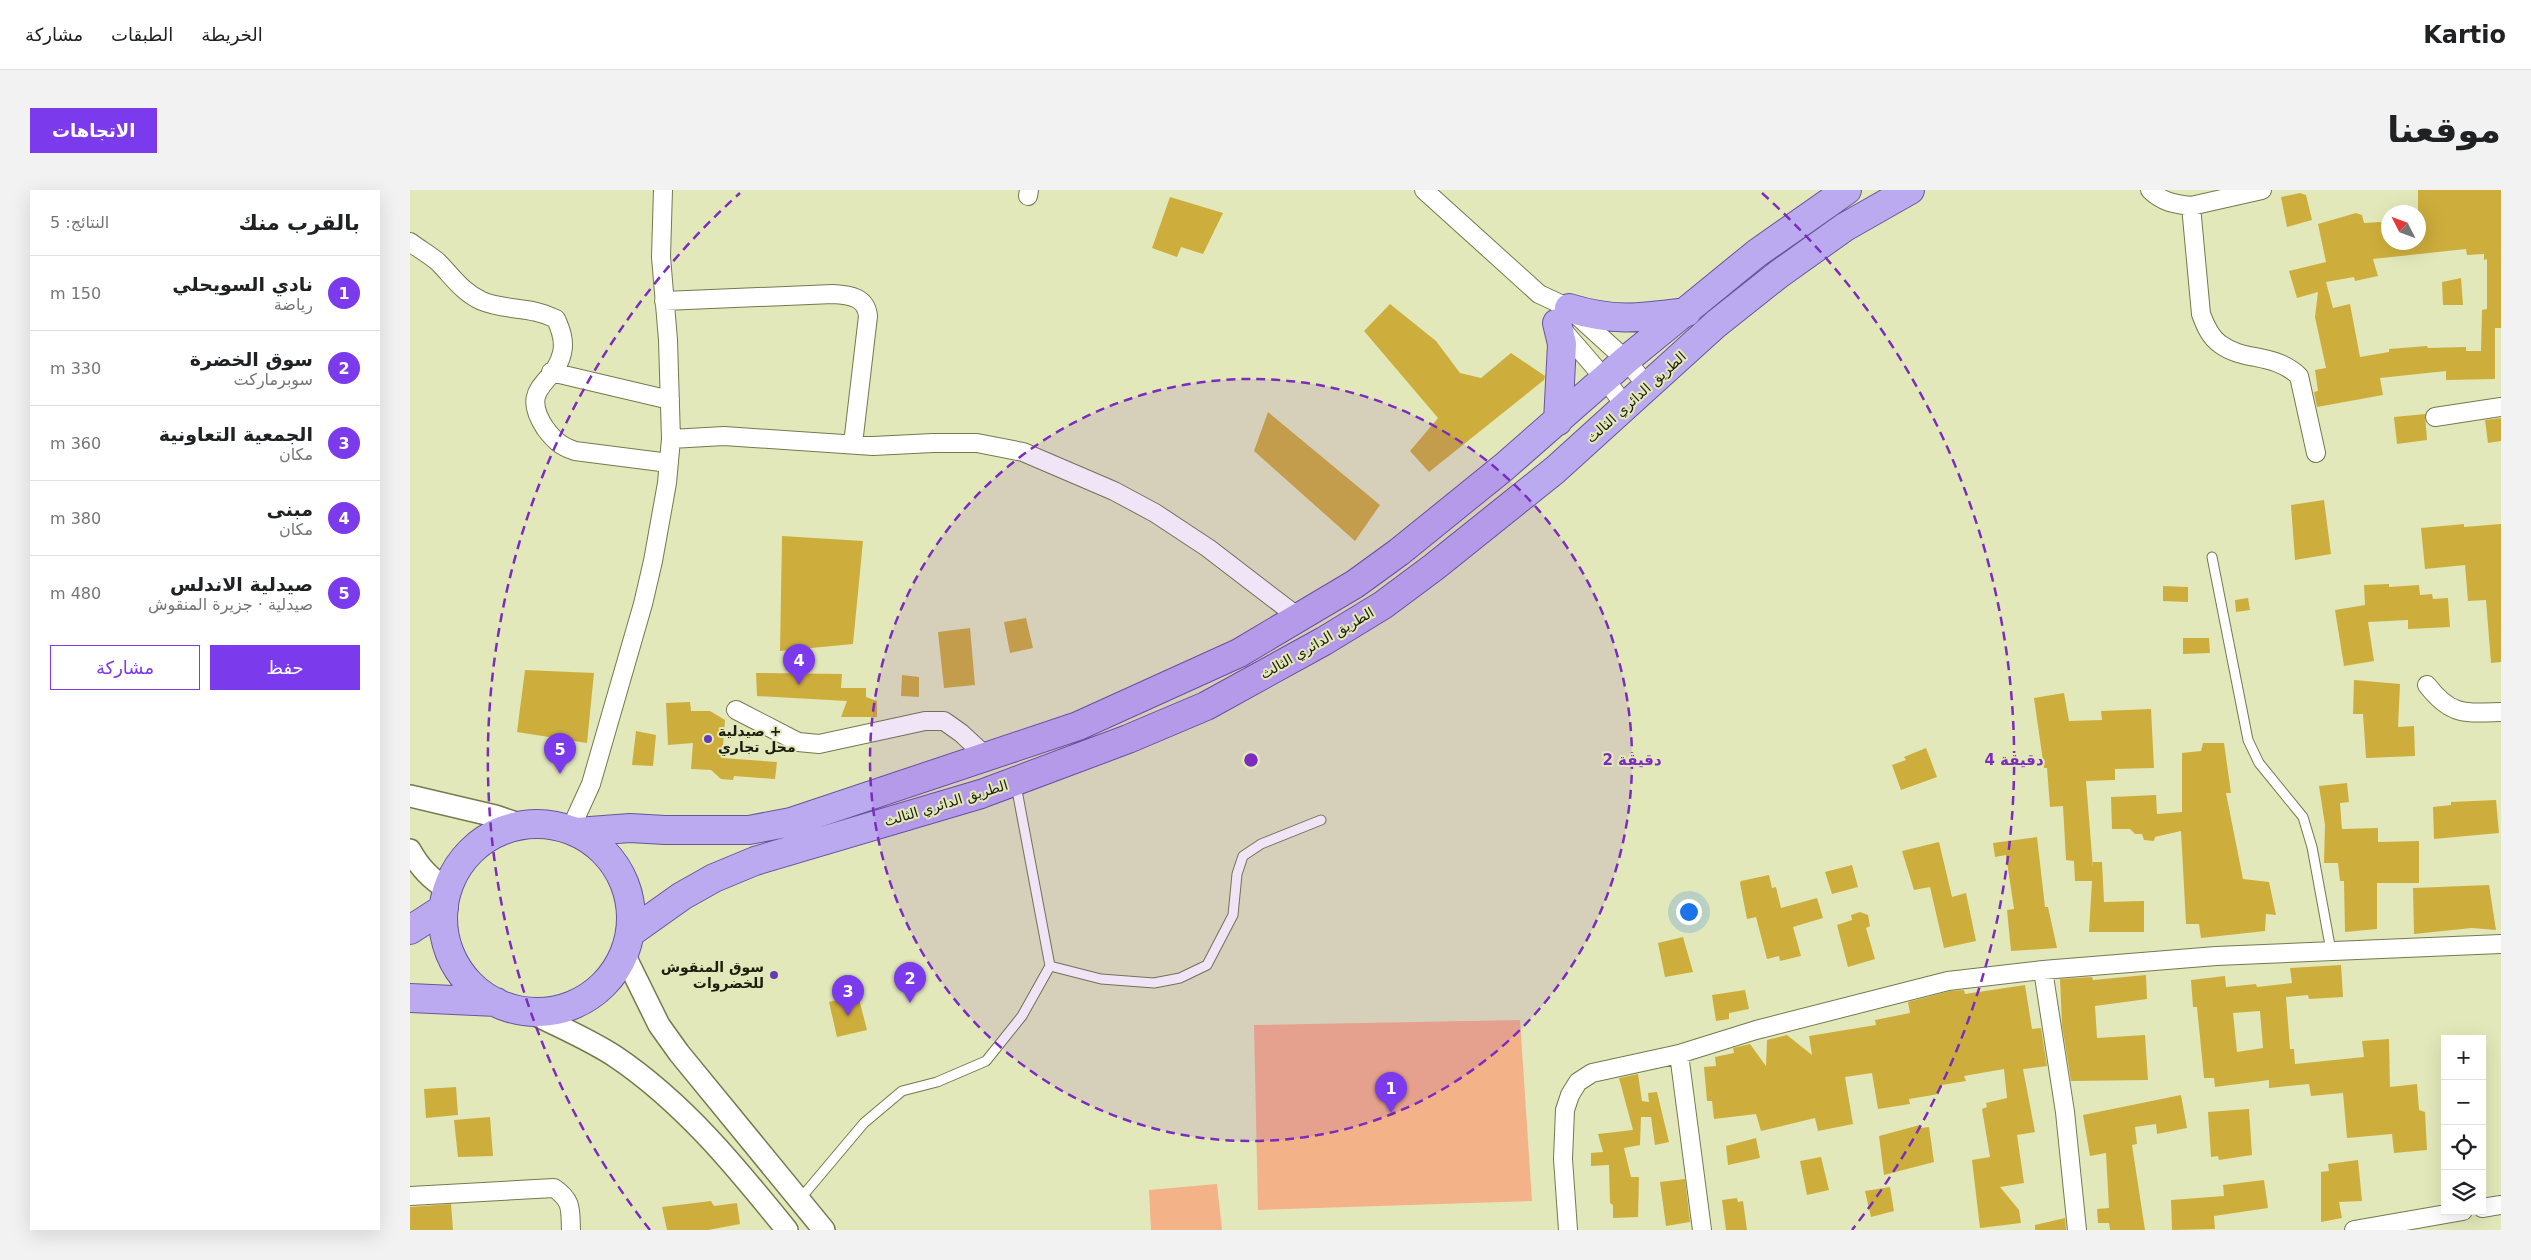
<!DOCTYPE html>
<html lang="ar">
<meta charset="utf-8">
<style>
:root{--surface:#fff;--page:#f2f2f2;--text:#202124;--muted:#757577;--line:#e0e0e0;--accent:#7c3aed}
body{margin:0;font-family:"DejaVu Sans","Noto Naskh Arabic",sans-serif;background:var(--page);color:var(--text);direction:rtl}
.controls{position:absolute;right:15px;bottom:15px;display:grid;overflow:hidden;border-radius:0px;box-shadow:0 5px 20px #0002}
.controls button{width:45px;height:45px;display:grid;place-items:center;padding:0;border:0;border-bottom:1px solid var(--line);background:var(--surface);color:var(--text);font:25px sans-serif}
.compass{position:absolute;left:1971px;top:15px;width:45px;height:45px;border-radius:50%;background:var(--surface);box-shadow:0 5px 20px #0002;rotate:312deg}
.you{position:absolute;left:1278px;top:721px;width:18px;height:18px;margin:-12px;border:4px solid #fff;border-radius:50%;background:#1a73e8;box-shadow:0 0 0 8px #1a73e833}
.badge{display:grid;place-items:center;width:32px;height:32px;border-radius:50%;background:var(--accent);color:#fff;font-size:16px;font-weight:700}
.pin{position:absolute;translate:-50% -41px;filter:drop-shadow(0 1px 2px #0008)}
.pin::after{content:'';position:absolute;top:26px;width:18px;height:15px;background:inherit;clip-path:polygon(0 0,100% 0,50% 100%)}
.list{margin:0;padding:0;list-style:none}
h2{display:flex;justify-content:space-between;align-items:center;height:65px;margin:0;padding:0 20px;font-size:21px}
h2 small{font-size:16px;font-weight:400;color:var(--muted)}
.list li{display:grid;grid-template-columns:32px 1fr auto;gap:15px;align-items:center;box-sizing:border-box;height:75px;padding:0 20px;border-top:1px solid var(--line)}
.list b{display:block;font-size:19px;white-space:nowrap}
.list p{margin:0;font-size:16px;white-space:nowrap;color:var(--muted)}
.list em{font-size:16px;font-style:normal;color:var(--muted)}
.actions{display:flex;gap:10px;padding:15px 20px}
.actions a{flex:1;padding:11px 0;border:1px solid var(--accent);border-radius:0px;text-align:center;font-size:18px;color:var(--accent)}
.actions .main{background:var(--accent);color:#fff}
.icon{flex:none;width:28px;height:28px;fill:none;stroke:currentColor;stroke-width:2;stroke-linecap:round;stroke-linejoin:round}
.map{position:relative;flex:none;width:2091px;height:1040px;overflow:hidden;direction:ltr;border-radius:0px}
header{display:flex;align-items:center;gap:30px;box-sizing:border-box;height:70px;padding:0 25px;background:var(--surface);border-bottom:1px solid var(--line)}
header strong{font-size:24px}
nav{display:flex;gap:28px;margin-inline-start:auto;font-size:18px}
.intro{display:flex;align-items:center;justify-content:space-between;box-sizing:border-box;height:120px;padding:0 30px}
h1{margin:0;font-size:35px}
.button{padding:12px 22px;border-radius:0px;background:var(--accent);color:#fff;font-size:18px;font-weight:700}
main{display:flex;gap:30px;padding:0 30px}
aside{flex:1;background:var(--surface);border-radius:0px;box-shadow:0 5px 20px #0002}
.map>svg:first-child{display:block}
</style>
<header>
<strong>Kartio</strong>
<nav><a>الخريطة</a><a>الطبقات</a><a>مشاركة</a></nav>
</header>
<div class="intro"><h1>موقعنا</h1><a class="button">الاتجاهات</a></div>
<main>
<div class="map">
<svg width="2091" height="1040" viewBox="0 0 2091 1040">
<rect width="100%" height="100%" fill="#e3e8ba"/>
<path fill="#f4b288" d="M1110,830l12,181 -274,9 -4,-185z
M807,994l5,46h-71l-2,-40z"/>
<path fill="#cdae3c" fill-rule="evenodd" d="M2008,0h83v138h-6v51l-49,1v-9l-66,7 3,17 -66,12 -3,-15 4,-1 -3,-21 11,-2 -11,-51 3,-25 -21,6 -8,-27 37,-9 -8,-38 38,-11 6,2 2,8 16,-1 8,3v17h30zM2056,59l1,6 17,-1v6l3,-1v50l-5,1 -1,41h-15v-4l-38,1 -1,-2 -38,3v3l-29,5 -10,-53 -17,4 -7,-26 28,-5 1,4 23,-5 -5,-17z
M1890,3l6,2 6,25 -25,7 -6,-30z
M760,7l53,16 -20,41 -22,-7 -4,10 -25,-9z
M2051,88l2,27h-20l-1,-23z
M980,114l46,37 24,32 21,5 30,-25 34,23 -1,4 -115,92 -19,-21 28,-33 -74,-87z
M858,222l112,93 -25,36 -101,-90z
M2015,224l2,26 -30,4 -3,-27z
M2091,228v23l-13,2 -3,-23z
M1914,310l7,54 -36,6 -4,-55z
M2054,334v3l37,-3v138l-10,1 -5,-63 -18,1 -3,-36 -40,4 -4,-41z
M372,346l81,5 -10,103 -73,7z
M1979,394v3l30,-2 1,10 12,-1 1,5 15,-1 2,29 -42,2v-9l-40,2 6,39 -30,5 -9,-56 30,-5 -1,-20z
M1753,396l25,1v15l-25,-1z
M1838,408l2,12 -14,2 -1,-12z
M616,428l7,30 -23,5 -6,-31z
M560,438l5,57 -31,3 -6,-56z
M1773,448h26l1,15 -27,1z
M115,480l69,3 -7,70 -70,-11z
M346,483l86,1 -1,14h25v9l11,4v16h-36l6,-16 -90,-5z
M492,485l17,2v20l-18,-1z
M1944,490l46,4 -2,43 16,-1 1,30 -49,2 -3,-44h-10z
M1654,503l5,28 33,-1 -1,-9 50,-2 3,59 -39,1v11l-29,1 7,87v-6h9l2,40 40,-1v31h-55l3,-51h-17l-1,-20 -8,-1 -3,-54 -13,1 -3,-39h-3l-10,-70z
M280,512l1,9h19l15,9 -3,38 55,4 -2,17 -41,-3 -1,4 -12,-1 -10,-9 -20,-1 2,-26 -25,2 -2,-42z
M226,541l20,4 -3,31 -21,-1z
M1793,553h21l7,50h-5l17,86 26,3 7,33 -10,-1 -1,17 -64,7 -2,-14h-13l-5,-93 -26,6 -1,4 -10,-1 -2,-6h-7l-5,-5h-18l-1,-32 45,-2 1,19 25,-2v-59l19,-2z
M1516,558l11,29 -36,13 -9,-25 14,-5 -2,-3z
M1937,593l2,19 -9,1 2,26 36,-1v14l41,-1v42h-42v46l-32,3 -1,-51h-4l-2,-18h-14l1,-38 -6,-39z
M2086,610l3,33 -65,6 -1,-32 18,-2v-3z
M1627,647l8,70h3l9,41 -46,3 -4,-41 7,-1 -8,-54 -11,2 -2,-14z
M1529,652l13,55 14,-4 10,48 -32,7 -14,-61 -16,3 -12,-39z
M1442,675l6,22 -26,7 -7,-22z
M1359,685l3,13 4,-1 5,21 36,-10 6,20 -30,9 8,29 -21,5 -1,-5 -12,3 -11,-42 -9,2 -7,-36 1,-2z
M2079,695l7,45 -24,-2 -58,6 -1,-46z
M1450,722l8,3 2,11 -4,2 9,31 -27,8 -11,-42 15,-5 -1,-5z
M1273,747l10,35 -28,5 -7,-34z
M1931,775l2,32 -34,2 -1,-4 -22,2 4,52h4l1,15 69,-7 -2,-16 27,-2 1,48 27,-3 2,26 6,2 2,38 -33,3 -2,-19 -45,4 -4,-45 -32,3 -2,-12 -40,4v-8l-54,7 -1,-9h-10l-7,-71h-4l-2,-27 34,-4 1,11 30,-3 1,3 35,-4 -2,-15zM1850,821l3,37 -26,4 -4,-39z
M1736,785l1,24 -52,7 2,32 48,-3 3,45 -77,1 -9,-56 -2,-46 32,-2 1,3z
M1615,795l7,44 9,-1 6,38 -24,3 12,63 -18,3 7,48 -24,4 19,23 2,13 -41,5 -8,-68 18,-3 -8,-48 5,-2 -1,-4 21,-5 -3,-29 -40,7 2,5 -24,4v3l-4,1 1,5 -30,5 1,5 -32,5 -6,-36 -27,4 8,47 -35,7 -3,-13 -54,13 -5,-17 -42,5 -2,-18h-5l-3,-34 12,-1 -1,-9 19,-4 -1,-5 17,-4 16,22 1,-26 20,-5 25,20 -3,-19 67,-11 -1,-5 35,-7 -2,-11 42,-11 14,-1 1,4z
M1335,800l4,19 -20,4v6l-13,2 -4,-26z
M448,805l9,35 -30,7 -8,-35z
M1228,884l4,27 7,1 -1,-9 9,-1 12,50 -14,3 -4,-28h-10l-1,28 -16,3 7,29h8l-1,40 -25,1v-13l-3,-2 -1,-38 -18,1v-13l12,-1 -5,-18 35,-4 -14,-52z
M46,897l2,28 -32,3 -2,-29z
M1771,905l6,33 -30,6 -1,-10 -21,3 2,17 -5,1 13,85h-35l-1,-7h-11l-1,-14 12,-1 -3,-55 -16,3 -7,-41z
M1839,919l3,46 -33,5 -1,-4 -7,1 -3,-45z
M80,927l3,39 -35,1 -4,-37z
M1510,935l1,3 8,-1 5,35 -50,13 -5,-39z
M1346,948l4,20 -32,7 -2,-19z
M1411,967l8,33 -22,5 -7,-34z
M1948,970l4,41 -23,1 3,16 -21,4v-50l8,-1 -1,-7z
M1275,989l5,43 -24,4 -6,-44z
M1854,990l4,28 -54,8 1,13 -43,1 -1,-30 53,-4 -1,-11z
M1480,997l4,24 -23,6 -6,-26z
M1327,1008l1,4 5,-1 4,29h-21l-4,-30z
M301,1011l3,5 23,-3 3,21 -32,6h-41l-5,-23z
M41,1014l2,26h-43v-23z
M1655,1028l1,12h-31v-5z"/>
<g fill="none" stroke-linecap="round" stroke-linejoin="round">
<defs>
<path id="service" d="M1802,367l36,183 11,23 44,54 9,30 19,104
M640,776l51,13 53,4 26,-5 27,-13 26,-50 4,-41 6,-18 18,-12 60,-24
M390,1009l64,-76 38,-32 35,-9 49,-21 36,-45 28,-50 -34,-181"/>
<path id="minor" d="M1014,0l115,104 30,14 57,52 22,27
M1740,0c12,12 24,14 41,16
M1852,0l-71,16 10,108c4,11 9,23 19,30 24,18 53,8 79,32l17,77
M618,6l1,-6
M0,52c9,7 20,13 28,20 14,14 25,31 44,39 24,10 49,5 74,18 5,11 9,22 6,34 -7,32 -44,33 -17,75 9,12 15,18 30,23l94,12
M254,111l169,-7c17,1 33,3 35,22l-15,128
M1151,138l44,51 21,28
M141,182l119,28
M2025,227l66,-10
M261,249l53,-3 149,10 60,-3h44l46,9 91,39 41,22 53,35 90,69
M2017,495c24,31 37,28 74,27
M326,520l62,32 21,2 106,-23h19l17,12 27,25
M160,640l21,-46 52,-180 10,-43 14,-78 4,-44 -3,-99 -7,-83 2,-67
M1633,780l22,142 12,118
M1269,864l23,176
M0,1006l144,-8c19,13 16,22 17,42
M2072,1018l19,-3
M1158,1040l-5,-71 2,-49 5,-15 8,-13 14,-9 87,-19 77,-24 192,-49 95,-11 173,-14 285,-12
M1944,1040l109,-19"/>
<path id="tertiary" d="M0,606l85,20 27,9
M0,660c10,18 21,29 38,40
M214,764l35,71 20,28 145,177
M118,821c29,15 61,28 88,46 68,46 120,110 171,173"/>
<path id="primary" d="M1159,118c46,14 71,10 118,4
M1147,133l5,21 -4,77
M33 728a94 94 0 1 1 188 0a94 94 0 1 1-188 0Z
M167,642l53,-4 35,2h84l42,-8 287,-96 161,-73 116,-69 44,-32 105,-85 122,-107 131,-107 90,-63
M0,740l34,-22
M220,743l52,-37 32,-18 41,-17 226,-67 147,-55 78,-33 118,-65 59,-36 51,-38 121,-97 161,-146 63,-50 66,-47 65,-37
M0,808l86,4"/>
</defs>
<use href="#service" stroke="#74794e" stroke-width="11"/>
<use href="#minor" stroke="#74794e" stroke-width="20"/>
<use href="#tertiary" stroke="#74794e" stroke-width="24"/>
<use href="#primary" stroke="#67559a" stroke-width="30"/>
<use href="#service" stroke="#fff" stroke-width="9"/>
<use href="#minor" stroke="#fff" stroke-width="18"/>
<use href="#tertiary" stroke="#fff" stroke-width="21"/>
<use href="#primary" stroke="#bcaaf0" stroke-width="28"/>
</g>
<circle cx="841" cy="570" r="381" fill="#7b2cbf" fill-opacity=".12"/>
<g fill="none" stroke="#7b2cbf" stroke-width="2.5" stroke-dasharray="9 6">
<circle cx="841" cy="570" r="381"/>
<path d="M240 1040A763 763 0 0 1 330 3M1352 3A763 763 0 0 1 1442 1040"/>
</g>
<g fill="#633bb4" stroke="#e3e8ba" stroke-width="2">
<circle cx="298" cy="549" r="5"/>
<circle cx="364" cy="785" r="5"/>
</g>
<g text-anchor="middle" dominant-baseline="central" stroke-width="4" stroke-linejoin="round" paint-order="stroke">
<g font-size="14" fill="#1c1e0d" stroke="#e3e8ba">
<text transform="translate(1226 207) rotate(-42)">الطريق الدائري الثالث</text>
<text transform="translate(907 453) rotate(-30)">الطريق الدائري الثالث</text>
<text transform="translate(536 613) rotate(-17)">الطريق الدائري الثالث</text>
</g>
<g font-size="14" font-weight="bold" fill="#1c1e0d" stroke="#e3e8ba" text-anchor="start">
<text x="308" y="541">صيدلية +<tspan x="308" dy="16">محل تجاري</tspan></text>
<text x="354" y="777" text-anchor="end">سوق المنقوش<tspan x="354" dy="16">للخضروات</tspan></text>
</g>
</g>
<circle cx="841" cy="570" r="8" fill="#7b2cbf" stroke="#e3e8ba" stroke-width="2.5"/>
<g font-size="15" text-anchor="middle" font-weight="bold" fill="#7b2cbf" stroke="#e3e8ba" stroke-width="4" stroke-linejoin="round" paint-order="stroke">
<text x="1222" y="575">2 دقيقة</text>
<text x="1604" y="575">4 دقيقة</text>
</g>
</svg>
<div class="controls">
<button>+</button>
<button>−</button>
<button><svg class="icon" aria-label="locate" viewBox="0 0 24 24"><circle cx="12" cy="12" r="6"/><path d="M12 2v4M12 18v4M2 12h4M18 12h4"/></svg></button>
<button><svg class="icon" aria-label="layers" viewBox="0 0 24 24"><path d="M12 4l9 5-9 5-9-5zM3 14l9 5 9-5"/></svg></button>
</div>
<svg class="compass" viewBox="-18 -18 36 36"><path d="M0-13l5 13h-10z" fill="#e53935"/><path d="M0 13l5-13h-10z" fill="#757577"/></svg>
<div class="you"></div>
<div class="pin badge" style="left:981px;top:923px">1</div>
<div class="pin badge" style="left:500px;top:813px">2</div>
<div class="pin badge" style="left:438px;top:826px">3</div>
<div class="pin badge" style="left:389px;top:495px">4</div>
<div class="pin badge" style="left:150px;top:584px">5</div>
</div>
<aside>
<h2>بالقرب منك<small>النتائج: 5</small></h2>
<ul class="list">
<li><span class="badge">1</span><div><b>نادي السويحلي</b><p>رياضة</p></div><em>150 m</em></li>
<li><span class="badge">2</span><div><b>سوق الخضرة</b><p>سوبرماركت</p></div><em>330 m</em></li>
<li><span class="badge">3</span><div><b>الجمعية التعاونية</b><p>مكان</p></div><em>360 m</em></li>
<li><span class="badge">4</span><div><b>مبنى</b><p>مكان</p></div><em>380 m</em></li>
<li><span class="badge">5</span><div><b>صيدلية الاندلس</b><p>صيدلية · جزيرة المنقوش</p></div><em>480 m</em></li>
</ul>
<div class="actions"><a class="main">حفظ</a><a>مشاركة</a></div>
</aside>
</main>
